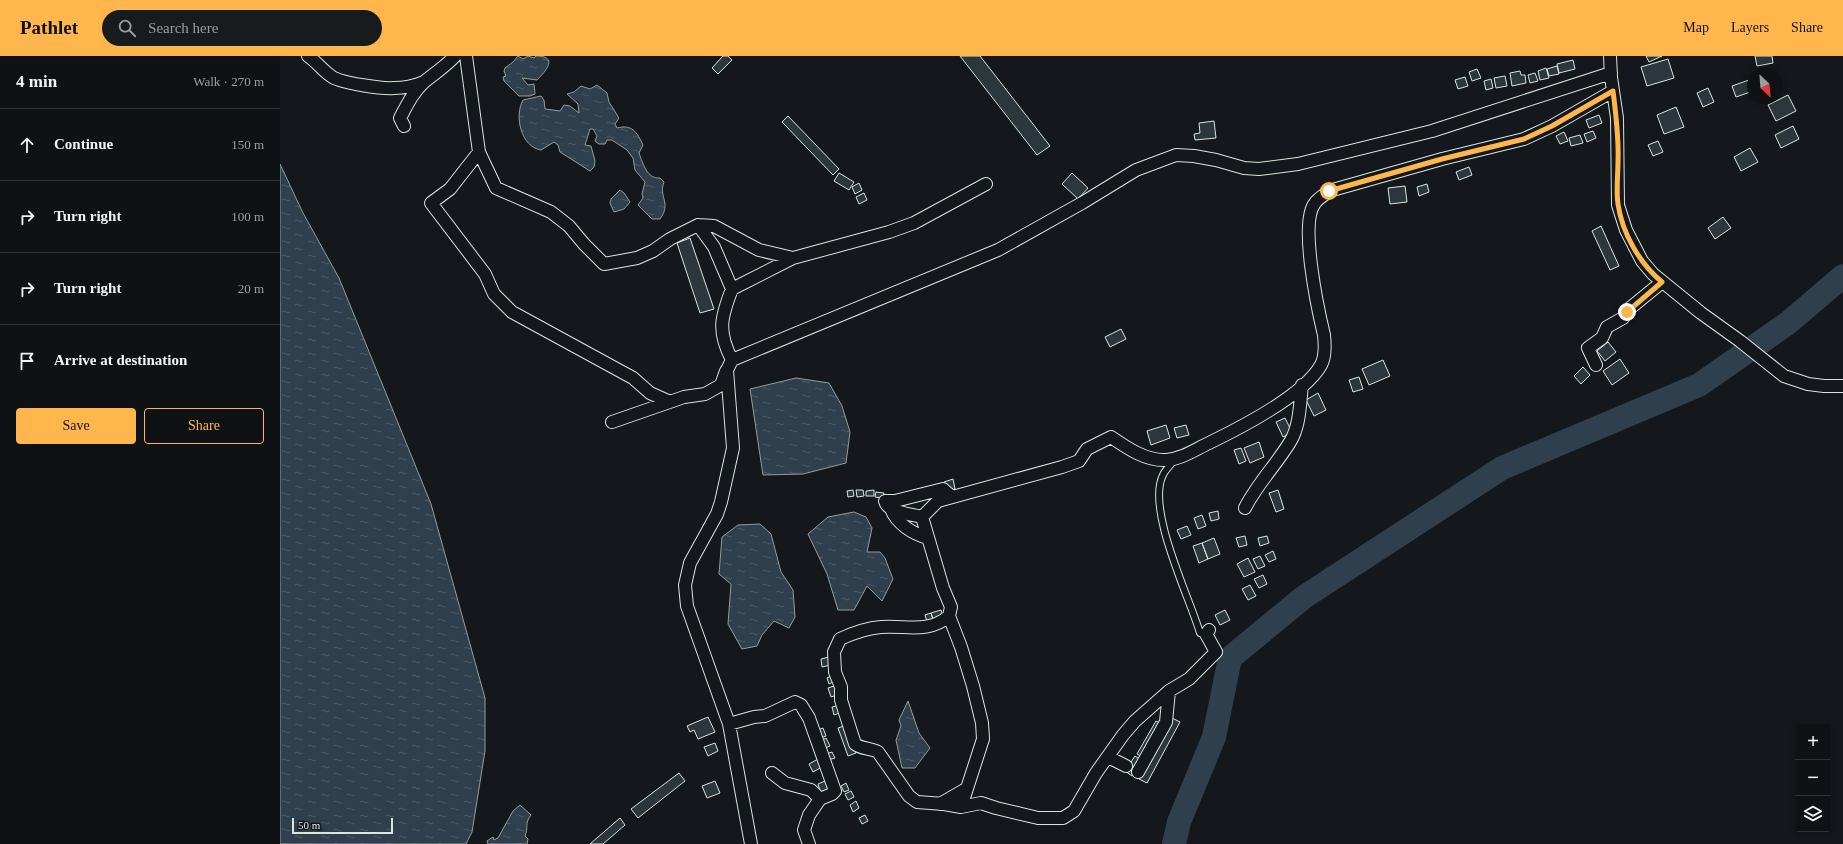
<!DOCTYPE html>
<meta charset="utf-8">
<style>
:root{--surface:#0f1215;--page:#181b1e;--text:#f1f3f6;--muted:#9b9ea0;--line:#2f3234;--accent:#ffb74d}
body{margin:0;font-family:"Times New Roman",serif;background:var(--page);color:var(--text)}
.controls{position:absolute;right:12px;bottom:12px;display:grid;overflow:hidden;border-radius:4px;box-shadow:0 2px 6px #0003}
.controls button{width:36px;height:36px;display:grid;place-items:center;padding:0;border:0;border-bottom:1px solid var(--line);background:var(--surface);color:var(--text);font:20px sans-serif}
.compass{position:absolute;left:1467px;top:12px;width:36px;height:36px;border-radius:50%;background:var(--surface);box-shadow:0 2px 6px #0003;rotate:154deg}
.scale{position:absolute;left:12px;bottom:10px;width:101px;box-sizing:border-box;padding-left:4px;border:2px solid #d8e6dc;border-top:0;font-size:11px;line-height:14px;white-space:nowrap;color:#d8e6dc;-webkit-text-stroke:3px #14181c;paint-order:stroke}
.stop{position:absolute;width:12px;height:12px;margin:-9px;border:3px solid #ffb74d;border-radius:50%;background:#fff}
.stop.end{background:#ffb74d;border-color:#fff;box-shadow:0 1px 4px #0008}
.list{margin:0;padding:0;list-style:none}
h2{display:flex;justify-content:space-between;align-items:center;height:52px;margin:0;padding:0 16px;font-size:17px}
h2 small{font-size:13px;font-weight:400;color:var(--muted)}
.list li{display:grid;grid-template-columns:26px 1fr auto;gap:12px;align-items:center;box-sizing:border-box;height:72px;padding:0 16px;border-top:1px solid var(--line)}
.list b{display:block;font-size:15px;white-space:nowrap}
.list em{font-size:13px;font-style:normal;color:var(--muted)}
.actions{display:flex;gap:8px;padding:12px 16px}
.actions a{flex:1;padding:9px 0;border:1px solid var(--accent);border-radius:4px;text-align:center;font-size:14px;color:var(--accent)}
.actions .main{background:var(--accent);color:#111}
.icon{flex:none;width:22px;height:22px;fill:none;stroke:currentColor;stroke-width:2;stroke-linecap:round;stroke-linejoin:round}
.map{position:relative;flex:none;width:1563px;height:788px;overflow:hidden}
header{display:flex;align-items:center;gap:24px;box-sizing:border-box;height:56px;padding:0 20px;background:var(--accent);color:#111}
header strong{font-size:19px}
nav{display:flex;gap:22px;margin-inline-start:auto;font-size:14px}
.search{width:280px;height:36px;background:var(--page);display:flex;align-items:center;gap:10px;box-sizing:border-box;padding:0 14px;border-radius:22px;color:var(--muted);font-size:15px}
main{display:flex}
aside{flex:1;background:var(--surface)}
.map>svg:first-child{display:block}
</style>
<header>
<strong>Pathlet</strong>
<div class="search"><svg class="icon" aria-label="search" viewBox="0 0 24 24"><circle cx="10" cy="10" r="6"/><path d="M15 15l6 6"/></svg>Search here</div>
<nav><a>Map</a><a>Layers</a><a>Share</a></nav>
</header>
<main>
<aside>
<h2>4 min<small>Walk · 270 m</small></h2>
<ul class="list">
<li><svg class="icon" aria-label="ahead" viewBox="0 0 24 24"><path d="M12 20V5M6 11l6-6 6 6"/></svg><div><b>Continue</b></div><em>150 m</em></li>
<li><svg class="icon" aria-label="right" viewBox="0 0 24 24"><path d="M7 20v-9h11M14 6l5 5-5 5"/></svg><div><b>Turn right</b></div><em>100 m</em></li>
<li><svg class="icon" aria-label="right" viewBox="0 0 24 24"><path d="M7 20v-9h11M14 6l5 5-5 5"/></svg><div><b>Turn right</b></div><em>20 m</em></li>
<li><svg class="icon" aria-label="arrive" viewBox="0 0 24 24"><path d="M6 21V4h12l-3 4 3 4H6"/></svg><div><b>Arrive at destination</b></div></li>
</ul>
<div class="actions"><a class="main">Save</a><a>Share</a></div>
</aside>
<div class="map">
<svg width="1563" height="788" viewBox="0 0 1563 788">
<defs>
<pattern id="water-ripples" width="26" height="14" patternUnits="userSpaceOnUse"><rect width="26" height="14" fill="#2f3f4d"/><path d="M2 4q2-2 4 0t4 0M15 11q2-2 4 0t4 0" fill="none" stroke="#4c5b66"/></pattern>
</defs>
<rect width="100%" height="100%" fill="#14181c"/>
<path fill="url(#water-ripples)" stroke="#939e99" d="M238,0l5,3 5,-3 6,2 2,-2c23,0 10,15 1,24l-15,-2 6,7 6,-1 1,10 -5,2h-11l-15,-15 -1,-4 3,-1 -2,-5 1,-3 8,-6z
M317,29l10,8 2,9 10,16 -4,6 2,4c15,-4 20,4 26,17l-4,8c4,11 8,26 21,25l4,4c-6,15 8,21 -4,37h-8l-14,-14 5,-7 -1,-4 3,-12 -10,-12 -2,-12 -6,-8 -15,-10h-5l-2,4h-6l-4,-3 2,-5 -4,-7h-3l-5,16 6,1 4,15 -1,6 -4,4 -30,-19 -2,-7 -4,-3 -13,8c-20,-3 -27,-34 -18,-50l18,-4 3,4 1,9 15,2 4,-6 6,1 9,7 -1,-9 -11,-10 7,-2 7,-6 9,3z
M0,108l23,49 36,65 92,226 54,194v53l-13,81 -6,12h-186z
M340,134l4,3 6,9 -6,7 -10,3 -4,-9 1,-4z
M516,322l33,5 13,23 8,26 -4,31 -43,11 -40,1 -13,-86z
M574,456l12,5 6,11 -5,24h13l5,6 8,21 -11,22 -15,-15 -13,24h-16l-11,-36 -19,-40 20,-17z
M480,468l11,10 10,38 12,18 2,27 -6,11 -15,-7 -12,14 -5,11 -15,3 -14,-25 3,-40 -12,-10 3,-37 16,-12z
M628,645l11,32 11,15 -15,20h-13l-6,-28 5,-14 -2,-6z
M240,749l11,10c-7,9 -2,12 -6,21l3,3 -1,5h-39l-1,-3 6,-4 1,3 4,-2 15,-27z"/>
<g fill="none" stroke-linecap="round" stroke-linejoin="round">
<path stroke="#2f3f4d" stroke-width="24" d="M894,788l5,-22 35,-85 16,-79 74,-61 198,-129 197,-83 89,-62 55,-47"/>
</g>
<path fill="#2c363c" stroke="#d8e6dc" d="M443,0h5l4,4 -14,14 -6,-6z
M680,0h20l70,90 -13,9z
M1366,0h16l-13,6z
M1475,0h17l1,7 -16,3z
M1388,3l6,19 -27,8 -6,-19z
M1293,4l2,9 -16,4 -2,-9z
M1277,10l2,8 -10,2 -2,-7z
M1266,12l3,10 -9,2 -2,-9z
M1197,13l4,9 -9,3 -3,-9z
M1240,15l1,4h4l1,8 -14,3 -2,-13z
M1255,17l3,8 -8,2 -2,-8z
M1225,20l2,10 -11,2 -2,-10z
M1185,21l3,9 -10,3 -3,-9z
M1211,23l2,9 -7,2 -2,-9z
M1469,24l4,11 -17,6 -4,-11z
M1428,32l6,14 -11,5 -6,-14z
M1508,39l8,16 -20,10 -8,-16z
M1396,51l8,20 -20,7 -7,-19z
M1319,59l3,8 -13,5 -3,-8z
M508,60l51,53 -6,6 -51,-53z
M934,65l2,17 -21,2 -1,-6 6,-1 -1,-10z
M1513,70l6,13 -18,9 -6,-13z
M1313,75l3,7 -9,4 -3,-8z
M1284,76l4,9 -8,3 -4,-8z
M1300,79l3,8 -12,3 -2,-8z
M1378,85l5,11 -10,4 -5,-11z
M1470,92l8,14 -17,9 -7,-14z
M1189,111l3,8 -13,5 -3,-8z
M559,117l15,9 -5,8 -15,-9z
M792,117l16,15 -10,11 -16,-15z
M579,127l3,7 -7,4 -3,-7z
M1147,128l2,8 -10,4 -2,-9z
M1125,130l2,16 -17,2 -2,-16z
M584,137l3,7 -8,4 -3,-7z
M1443,161l8,11 -16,11 -7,-11z
M1321,170l18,40 -9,4 -18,-39z
M410,182l24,71 -14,4 -23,-70z
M841,273l5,10 -16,8 -5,-10z
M1328,286l8,10 -11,9 -8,-10z
M1340,303l9,14 -17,12 -9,-14z
M1103,304l7,16 -21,9 -7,-16z
M1303,311l7,8 -9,9 -7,-8z
M1079,321l4,12 -10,3 -4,-12z
M1038,337l8,17 -12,6 -8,-16z
M1005,362l7,14 -9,5 -7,-15z
M886,369l4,13 -19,7 -4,-14z
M906,369l3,10 -12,3 -3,-10z
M979,386l5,15 -14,6 -6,-15z
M961,392l5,13 -7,3 -5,-14z
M673,423l2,10 -8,2 -3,-9z
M573,434l1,6 -6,1 -1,-6z
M576,434h7l1,6 -7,1z
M594,434v6h-8v-5z
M998,434l6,19 -8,3 -7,-19z
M596,436l8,1 -1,5 -8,-1z
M938,455l1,8 -8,2 -2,-8z
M922,459l4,11 -8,3 -4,-11z
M907,470l4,9 -10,4 -4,-9z
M965,480l2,9 -8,2 -3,-9z
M987,480l2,7 -9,3 -2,-8z
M934,482l6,16 -12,5 -6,-16z
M922,487l6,16 -9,4 -6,-17z
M993,495l3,8 -7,3 -4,-7z
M980,500l5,10 -7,3 -5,-10z
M968,502l7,14 -11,5 -7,-13z
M983,519l4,9 -8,4 -5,-9z
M970,529l6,11 -8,4 -6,-11z
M661,554l3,10 -10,3 -3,-10z
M945,554l5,10 -10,5 -5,-10z
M651,557l3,10 -6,2 -3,-10z
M549,601l2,8 -9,2 -1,-8z
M551,620l2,6 -4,2 -2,-6z
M554,630l3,9 -6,2 -3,-9z
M560,649l2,7 -8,3 -2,-8z
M428,661l7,15 -17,7 -4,-9 -4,2 -3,-6z
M892,662l8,4 -33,61 -8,-4z
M876,665l7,4 -19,33 -7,-4z
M567,669l9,28 -8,3 -10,-28z
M543,672l3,8 -5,2 -3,-8z
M546,682l4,8 -5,2 -4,-7z
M435,687l3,8 -10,5 -4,-9z
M552,696l3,6 -7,2 -2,-6z
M855,700l7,5 -10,15 -7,-5z
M538,703l4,8 -9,5 -4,-8z
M399,717l6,8 -47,37 -7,-9z
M435,725l5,12 -13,5 -5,-12z
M545,725l4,10 -8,3 -3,-10z
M566,727l3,7 -5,2 -3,-6z
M571,735l3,6 -6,3 -3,-6z
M576,745l3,7 -6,4 -3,-7z
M585,759l3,6 -6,3 -3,-6z
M340,762l5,7 -22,19h-13z"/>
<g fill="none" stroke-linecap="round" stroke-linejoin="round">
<defs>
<path id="service" d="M894,404c-3,5 -9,10 -11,15 -17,34 26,121 37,158l6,1"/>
<path id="minor" d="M28,0c9,6 14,14 23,20 8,7 52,13 63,12 10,0 20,-2 30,-6
M186,0l13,96 17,36 55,24 18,14 15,18 20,20 33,-6 16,-7 17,-12 28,-14 16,1 45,24 34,8
M1330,0l1,21 6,41 1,87 8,25 16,31 11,13 48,39 39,28 44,35 24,8 16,2h19
M124,70l-4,-8c7,-13 13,-26 24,-36 11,-9 22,-16 31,-26
M199,96l-29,37 -19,14 54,71 9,20 18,18 121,66 17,15 20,9
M418,169l16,22 18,42
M452,304c-15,-29 -11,-43 0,-71l61,-31 96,-26 25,-9 72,-39
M1316,309l-8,-17 14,-10 5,-11 16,-9 6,-9 33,-27
M332,366l72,-25 21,-3 16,-9 5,-14
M965,452c12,-24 31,-43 45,-66 10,-16 10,-39 12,-57
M611,453c6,15 22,25 37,29
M642,461c-11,-3 -34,-4 -37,-16h10l48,-12 8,7
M669,560l12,31 12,39 9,37 1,16 -22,68
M929,574l-3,4 10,18 -27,27 -20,12 -34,30 -12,14 -27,38 -22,38 -11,7h-25l-42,-10 -15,-5 -20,4 -17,-3 -27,-2 -8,-6 -31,-44c-7,-4 -17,-3 -23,-8l-14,-44v-13l-6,-15 -1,-20 6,-13c13,-6 27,-11 41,-12 25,-2 47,7 68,-11l2,-9 -8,-19 -21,-71 16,-16 124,-34 17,-6 8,-12 24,-12c16,11 35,24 55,23 16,-1 30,-11 43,-17 31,-15 95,-48 112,-78 5,-9 4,-21 3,-30 -6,-25 -25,-113 -9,-132 3,-5 10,-8 14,-12l113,-32 82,-20 28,-13 61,-35
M449,668l25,-7 11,-1 30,-14 6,3 8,13 26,73 -3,3 -12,5 -9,-9 -26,-7 -13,-10
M828,701l18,9
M858,716l28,-50 3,-31
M660,748l26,-15
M471,788l-22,-120 -42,-118 -2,-21 5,-22 27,-49 4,-12 12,-54 -6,-78 5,-10 266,-110 84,-47 54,-33 40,-15 18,1 22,4 28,8 15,1 39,-5 134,-33 179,-58
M529,788l-5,-14 5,-15 11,-16"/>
</defs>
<use href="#service" stroke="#d8e6dc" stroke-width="8"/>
<use href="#minor" stroke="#d8e6dc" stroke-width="14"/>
<use href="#service" stroke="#14181c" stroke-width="6"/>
<use href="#minor" stroke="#14181c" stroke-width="12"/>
</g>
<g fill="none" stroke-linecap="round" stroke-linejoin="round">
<path stroke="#ffb74d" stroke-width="5" d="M1049,135l113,-32 82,-20 28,-13 61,-35c3,24 6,47 5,70 0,14 -2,29 0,43 4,29 22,60 44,78l-35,30"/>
</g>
</svg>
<div class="controls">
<button>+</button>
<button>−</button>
<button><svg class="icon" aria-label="layers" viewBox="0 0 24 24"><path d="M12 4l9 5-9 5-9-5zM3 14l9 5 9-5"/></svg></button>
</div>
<svg class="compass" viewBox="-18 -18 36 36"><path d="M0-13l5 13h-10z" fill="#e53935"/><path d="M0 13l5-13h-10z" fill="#9b9ea0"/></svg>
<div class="scale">50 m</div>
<div class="stop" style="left:1049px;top:135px"></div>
<div class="stop end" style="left:1347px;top:256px"></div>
</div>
</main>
